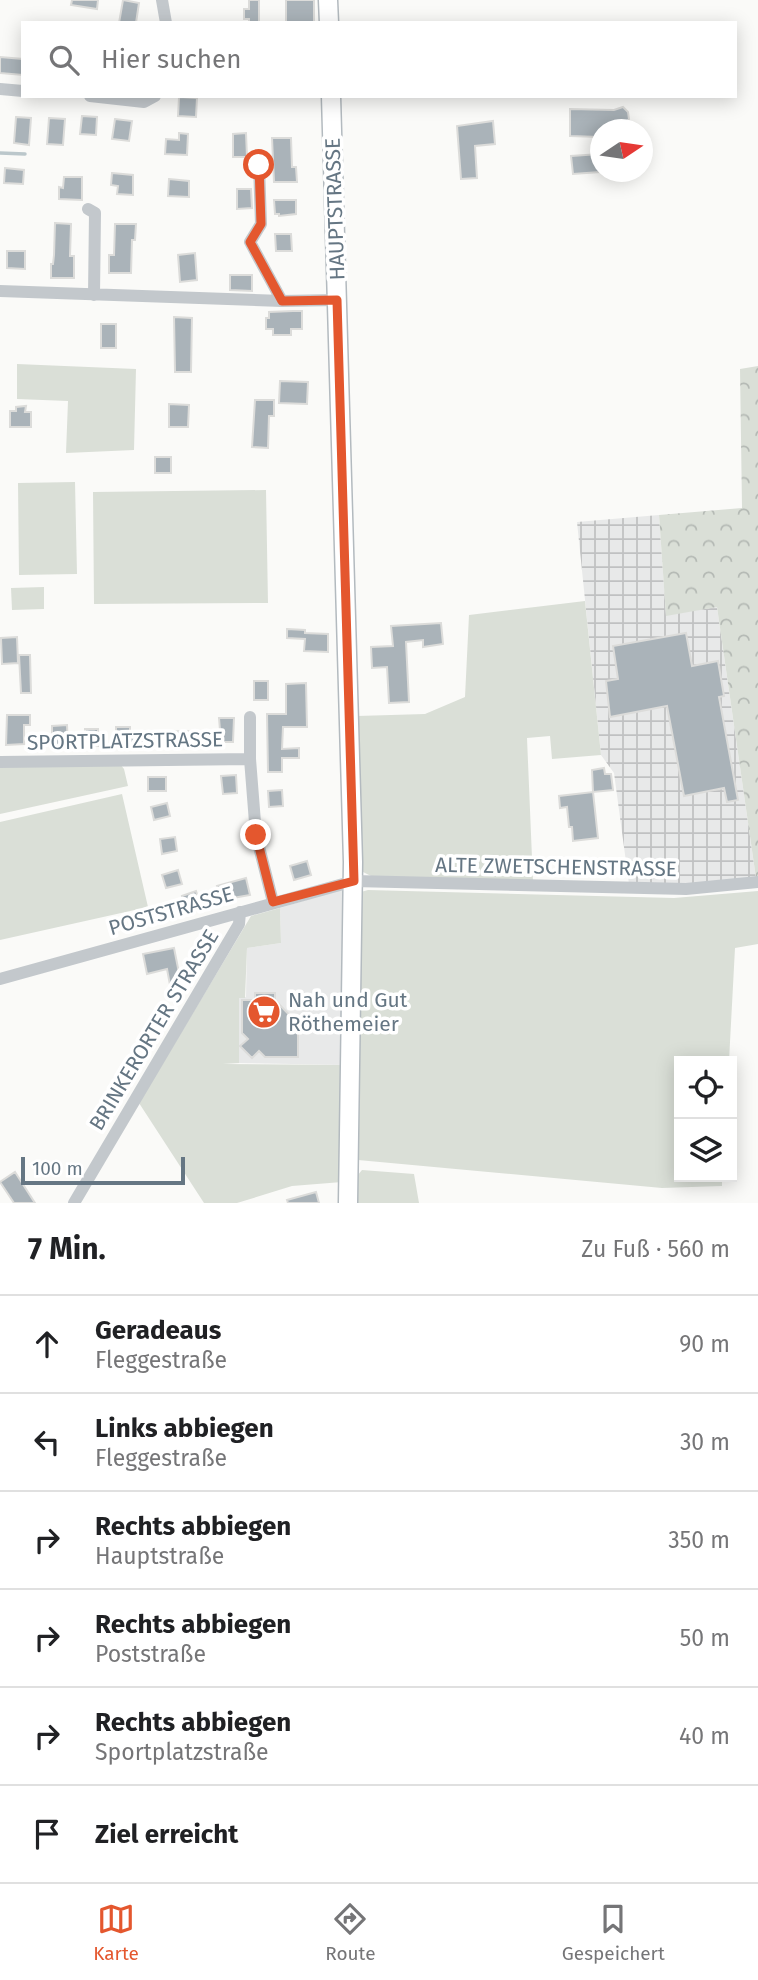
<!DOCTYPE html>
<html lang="de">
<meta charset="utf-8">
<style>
:root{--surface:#fff;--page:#f6f6f6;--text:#202124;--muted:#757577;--line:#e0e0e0;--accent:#e4572e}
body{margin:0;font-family:"Fira Sans",sans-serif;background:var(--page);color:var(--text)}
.controls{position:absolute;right:21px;bottom:21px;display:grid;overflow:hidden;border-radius:0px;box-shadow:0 4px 18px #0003}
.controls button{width:63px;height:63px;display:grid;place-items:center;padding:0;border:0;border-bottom:2px solid var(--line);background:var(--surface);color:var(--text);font:35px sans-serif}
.compass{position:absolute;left:590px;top:119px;width:63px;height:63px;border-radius:50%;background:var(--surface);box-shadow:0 4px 18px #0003;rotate:77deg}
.scale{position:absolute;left:21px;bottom:18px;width:164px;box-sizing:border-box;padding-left:7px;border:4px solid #657683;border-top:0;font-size:19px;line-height:24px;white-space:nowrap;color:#657683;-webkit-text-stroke:5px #fff;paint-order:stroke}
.stop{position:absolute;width:21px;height:21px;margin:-16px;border:5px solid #e4572e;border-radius:50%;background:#fff}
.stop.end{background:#e4572e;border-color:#fff;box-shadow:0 2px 7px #0008}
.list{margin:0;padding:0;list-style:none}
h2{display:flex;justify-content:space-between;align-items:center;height:91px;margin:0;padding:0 28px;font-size:30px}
h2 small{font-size:23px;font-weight:400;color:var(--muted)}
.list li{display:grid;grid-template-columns:46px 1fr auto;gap:21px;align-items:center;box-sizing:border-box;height:98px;padding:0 28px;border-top:2px solid var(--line)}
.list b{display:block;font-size:26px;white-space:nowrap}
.list p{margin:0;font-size:23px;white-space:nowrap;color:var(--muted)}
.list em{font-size:23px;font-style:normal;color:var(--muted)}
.icon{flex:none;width:38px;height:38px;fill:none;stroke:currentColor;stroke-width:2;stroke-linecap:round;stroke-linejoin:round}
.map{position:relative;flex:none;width:758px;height:1203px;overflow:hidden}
.search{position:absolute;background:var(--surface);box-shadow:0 4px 18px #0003;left:21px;right:21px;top:21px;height:77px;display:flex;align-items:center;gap:18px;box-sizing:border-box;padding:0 24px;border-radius:0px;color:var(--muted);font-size:26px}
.sheet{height:679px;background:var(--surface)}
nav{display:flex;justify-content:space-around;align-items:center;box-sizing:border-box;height:98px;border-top:2px solid var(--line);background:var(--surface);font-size:19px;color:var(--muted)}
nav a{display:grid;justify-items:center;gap:4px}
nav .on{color:var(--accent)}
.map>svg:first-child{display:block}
</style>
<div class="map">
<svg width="758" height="1203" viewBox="0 0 758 1203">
<defs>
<pattern id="industrial-grid" width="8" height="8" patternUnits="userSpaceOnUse" patternTransform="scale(1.75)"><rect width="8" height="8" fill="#e8e9e9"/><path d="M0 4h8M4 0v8" fill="none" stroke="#c0c1c2"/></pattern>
<pattern id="forest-crowns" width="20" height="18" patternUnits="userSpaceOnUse" patternTransform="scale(1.75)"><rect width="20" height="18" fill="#dadfd7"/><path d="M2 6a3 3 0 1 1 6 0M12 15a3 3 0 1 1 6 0" fill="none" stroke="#b4b9b4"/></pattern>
</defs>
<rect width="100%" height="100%" fill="#fafaf8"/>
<path fill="#e8e9e9" d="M346,888l-2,177 -105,-2v-65l7,-1 1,-49 34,-5 -1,-35z"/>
<path fill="url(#industrial-grid)" d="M659,515l7,100 51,-8 39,271 -72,7 -55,-1 -15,-111 -13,-18 -24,-233z"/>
<path fill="#dadfd7" d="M17,364l119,5 -2,81 -68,3 2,-52 -51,-2z
M75,482l2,92 -58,1 -1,-92z
M266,490l2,113 -174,1 -1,-112z
M44,587v22l-32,1 -1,-22z
M585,601l16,154 -49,4 -2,-23 -23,2 6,144 -160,-5 -12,-6 -4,-155 68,-2 40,-17 4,-82z
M120,764l4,5 4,17 -128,28v-48z
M122,794l26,113 -148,33v-118z
M368,890l306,8 84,-7v53l-23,4 -6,113h-50v116h43v9l-60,2 -304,-28 3,-268z
M280,908l1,35 -34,5 -2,50h-6v65l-16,1 121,1 -2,117 -50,4 -55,17h-33l-65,-100 112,-187z
M362,1170l52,4 5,29h-62v-27z"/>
<path fill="url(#forest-crowns)" d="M758,366v512h-2l-39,-271 -51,9 -7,-101 83,-7 -2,-139z"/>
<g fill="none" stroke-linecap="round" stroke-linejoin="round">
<path stroke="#bbc7cb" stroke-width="3.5" d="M0,153l25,1"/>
</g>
<path fill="#aab3b9" stroke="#dcdcda" stroke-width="2" d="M72,0h26l-1,9 -26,-4z
M123,0l16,3 -3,20h-17z
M249,0h10v23h-10v-4h-5v-10h5z
M286,0h28v23h-28z
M0,57l23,2v16l-23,-2z
M179,97l18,1 -1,19 -18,-1z
M623,107l5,5 1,7 -5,6h-5v5h-19v7l-30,-1v-27l44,1z
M82,116l15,1 -1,18 -16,-1z
M16,117l15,1 -2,27 -15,-2z
M49,118l16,1 -2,26 -16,-1z
M115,119l17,2 -3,20 -17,-2z
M493,121l2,23 -20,2 2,32 -16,1 -4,-53z
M179,133l9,1 -1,21 -22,-1 1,-15 13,1z
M246,133l1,24h-14v-23z
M272,138h19l1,29h4l1,15h-23z
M600,154v18l-27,2 -2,-18z
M5,168l19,2 -1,14 -19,-1z
M112,173l21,2v20l-16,-1 1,-8 -7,-1z
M64,177h18v23l-23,-1v-12l4,1z
M169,179l20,2v16l-21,-1z
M237,189h14l1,19 -15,1z
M274,200h22v14l-17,2v-2h-4z
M55,223l16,1 -1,32h4v22h-23v-14h2l1,-9z
M115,224h21l-1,16h-3l-1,33h-22v-18h5z
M275,234h16l1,17h-16z
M7,251h18v18l-18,-1z
M195,253l2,27 -17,2 -2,-27z
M230,275h22v16l-22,-1z
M293,311h9v18h-11v6h-18v-6h-7v-11h3v-6z
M174,317l18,1 -1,54h-16z
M101,324h15v24h-15z
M280,381l28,1 -1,22 -28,-1z
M255,400h19v16h-5l-1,32 -16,-1z
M169,404l20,1 -1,22h-19z
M26,406l-1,6h6v15h-21v-16h6v-4z
M155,457h16v16h-16z
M441,623l2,21 -20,3v-7l-17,2 3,60 -20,1 -2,-36 -15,1 -1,-21 22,-1 -2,-20z
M287,629l18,1v3l23,1v18l-24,-1 1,-12 -18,-1z
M686,633l6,33 26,-5 6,35 -5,1 19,103 -11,2 -3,-14 -40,8 -17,-90 -57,11 -4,-36 12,-2 -5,-33z
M17,637l1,26 -16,1 -1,-26z
M19,655h11l1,38h-10z
M254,681h14v19h-14z
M306,683l1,44h-24l-1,22 17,-1v10h-17v14h-14l-1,-58h19v-30z
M7,715h23v10h-6v19l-18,1z
M219,718h15l-1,24h-12z
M67,725l1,22h-16v-21z
M116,727h14v5l68,-1v14l-82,1z
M85,729h13v17h-13z
M604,768l1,6h6l2,16 -20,2 -1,-22z
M236,775l1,18 -14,1 -2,-18z
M148,777h18v14h-18z
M282,790l1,16 -14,1 -1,-16z
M593,792l5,46 -25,3 -1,-14h-3l-2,-20 -7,1 -1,-12z
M167,803l3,13 -16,4 -3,-13z
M175,837l2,14 -15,3 -2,-15z
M307,861l4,14 -17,5 -4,-14z
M178,870l4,14 -16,4 -4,-13z
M246,878l4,17 -29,5 -4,-14z
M196,891l5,15 -15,4 -4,-14z
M174,948l8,40 -11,2 -4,-21 -20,5 -4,-20z
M255,993h20v7l23,24v33h-33l-6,-6 -7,7 -12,-12 8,-7 -6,-6v-33h13z
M15,1172l20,31h-21l-14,-21z
M316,1192l3,11h-31l-1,-3z"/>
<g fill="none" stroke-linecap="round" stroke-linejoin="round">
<defs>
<path id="secondary" d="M328,0l1,23
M331,96l22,766 -5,341"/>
</defs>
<use href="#secondary" stroke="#b3babf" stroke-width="21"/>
<path stroke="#c3c8cc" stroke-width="12" d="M162,0l4,23
M0,89l23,2
M90,96l54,6 11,-6
M259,165l2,59 -11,18 32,59
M88,209l7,4 -1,82
M0,291l282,10 55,-1
M250,717v42l6,76 17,67
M0,762l250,-3
M0,979l354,-98 332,8 72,-7
M74,1203l165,-279 1,-12"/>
<use href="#secondary" stroke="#fff" stroke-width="18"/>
</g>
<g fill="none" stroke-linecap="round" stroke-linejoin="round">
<path stroke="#e4572e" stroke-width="9" d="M256,835l17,67 81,-21 -17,-581 -55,1 -32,-59 11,-18 -2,-59"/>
</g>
<defs>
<symbol id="supermarket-disc" viewBox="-11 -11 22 22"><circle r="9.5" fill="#e4572e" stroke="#fff"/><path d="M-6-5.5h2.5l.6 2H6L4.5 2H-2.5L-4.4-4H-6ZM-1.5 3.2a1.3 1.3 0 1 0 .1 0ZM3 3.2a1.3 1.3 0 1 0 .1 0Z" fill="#fff"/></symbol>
</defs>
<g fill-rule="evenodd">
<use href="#supermarket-disc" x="245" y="993" width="38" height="38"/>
</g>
<g text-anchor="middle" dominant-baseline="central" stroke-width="7" stroke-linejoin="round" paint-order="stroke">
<g font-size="21" fill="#657683" stroke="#fff">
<text transform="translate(335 209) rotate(-92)">HAUPTSTRASSE</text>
<text transform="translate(125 741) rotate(-1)">SPORTPLATZSTRASSE</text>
<text transform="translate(556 867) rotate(1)">ALTE ZWETSCHENSTRASSE</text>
<text transform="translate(171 911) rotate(-16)">POSTSTRASSE</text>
<text transform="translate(154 1030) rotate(-59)">BRINKERORTER STRASSE</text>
</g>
<g font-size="21" fill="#657683" stroke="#fff" text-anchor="start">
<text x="288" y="1000">Nah und Gut<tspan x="288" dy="24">Röthemeier</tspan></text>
</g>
</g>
</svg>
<div class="controls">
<button><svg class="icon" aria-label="locate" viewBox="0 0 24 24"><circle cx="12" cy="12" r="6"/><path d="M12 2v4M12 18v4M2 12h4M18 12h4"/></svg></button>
<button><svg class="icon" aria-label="layers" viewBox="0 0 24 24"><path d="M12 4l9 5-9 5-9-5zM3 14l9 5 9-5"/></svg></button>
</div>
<svg class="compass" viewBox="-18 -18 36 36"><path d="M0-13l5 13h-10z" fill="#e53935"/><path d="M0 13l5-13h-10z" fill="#757577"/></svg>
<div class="scale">100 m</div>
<div class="stop" style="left:259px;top:165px"></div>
<div class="stop end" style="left:256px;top:835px"></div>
<div class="search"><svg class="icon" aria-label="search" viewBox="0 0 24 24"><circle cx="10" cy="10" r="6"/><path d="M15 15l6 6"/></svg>Hier suchen</div>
</div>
<section class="sheet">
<h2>7 Min.<small>Zu Fuß · 560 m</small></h2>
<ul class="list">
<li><svg class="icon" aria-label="ahead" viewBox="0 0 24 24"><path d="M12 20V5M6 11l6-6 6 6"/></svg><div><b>Geradeaus</b><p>Fleggestraße</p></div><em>90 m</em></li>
<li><svg class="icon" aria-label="left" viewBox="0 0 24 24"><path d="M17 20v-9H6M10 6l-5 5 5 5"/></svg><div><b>Links abbiegen</b><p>Fleggestraße</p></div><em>30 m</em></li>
<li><svg class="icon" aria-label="right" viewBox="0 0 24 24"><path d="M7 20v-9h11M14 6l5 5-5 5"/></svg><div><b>Rechts abbiegen</b><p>Hauptstraße</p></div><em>350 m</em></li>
<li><svg class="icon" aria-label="right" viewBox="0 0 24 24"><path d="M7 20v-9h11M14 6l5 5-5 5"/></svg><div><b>Rechts abbiegen</b><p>Poststraße</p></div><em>50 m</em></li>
<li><svg class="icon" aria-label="right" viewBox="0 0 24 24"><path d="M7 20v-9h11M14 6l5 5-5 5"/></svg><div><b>Rechts abbiegen</b><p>Sportplatzstraße</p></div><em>40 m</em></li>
<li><svg class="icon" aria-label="arrive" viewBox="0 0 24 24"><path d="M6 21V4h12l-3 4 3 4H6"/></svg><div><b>Ziel erreicht</b></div></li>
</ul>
</section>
<nav>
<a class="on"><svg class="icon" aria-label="map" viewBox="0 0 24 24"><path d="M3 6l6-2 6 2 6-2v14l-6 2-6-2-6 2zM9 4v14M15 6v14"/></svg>Karte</a>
<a><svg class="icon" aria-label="directions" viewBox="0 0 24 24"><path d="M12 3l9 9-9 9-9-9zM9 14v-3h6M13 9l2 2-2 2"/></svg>Route</a>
<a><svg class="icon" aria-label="saved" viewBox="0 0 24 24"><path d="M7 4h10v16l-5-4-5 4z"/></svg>Gespeichert</a>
</nav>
